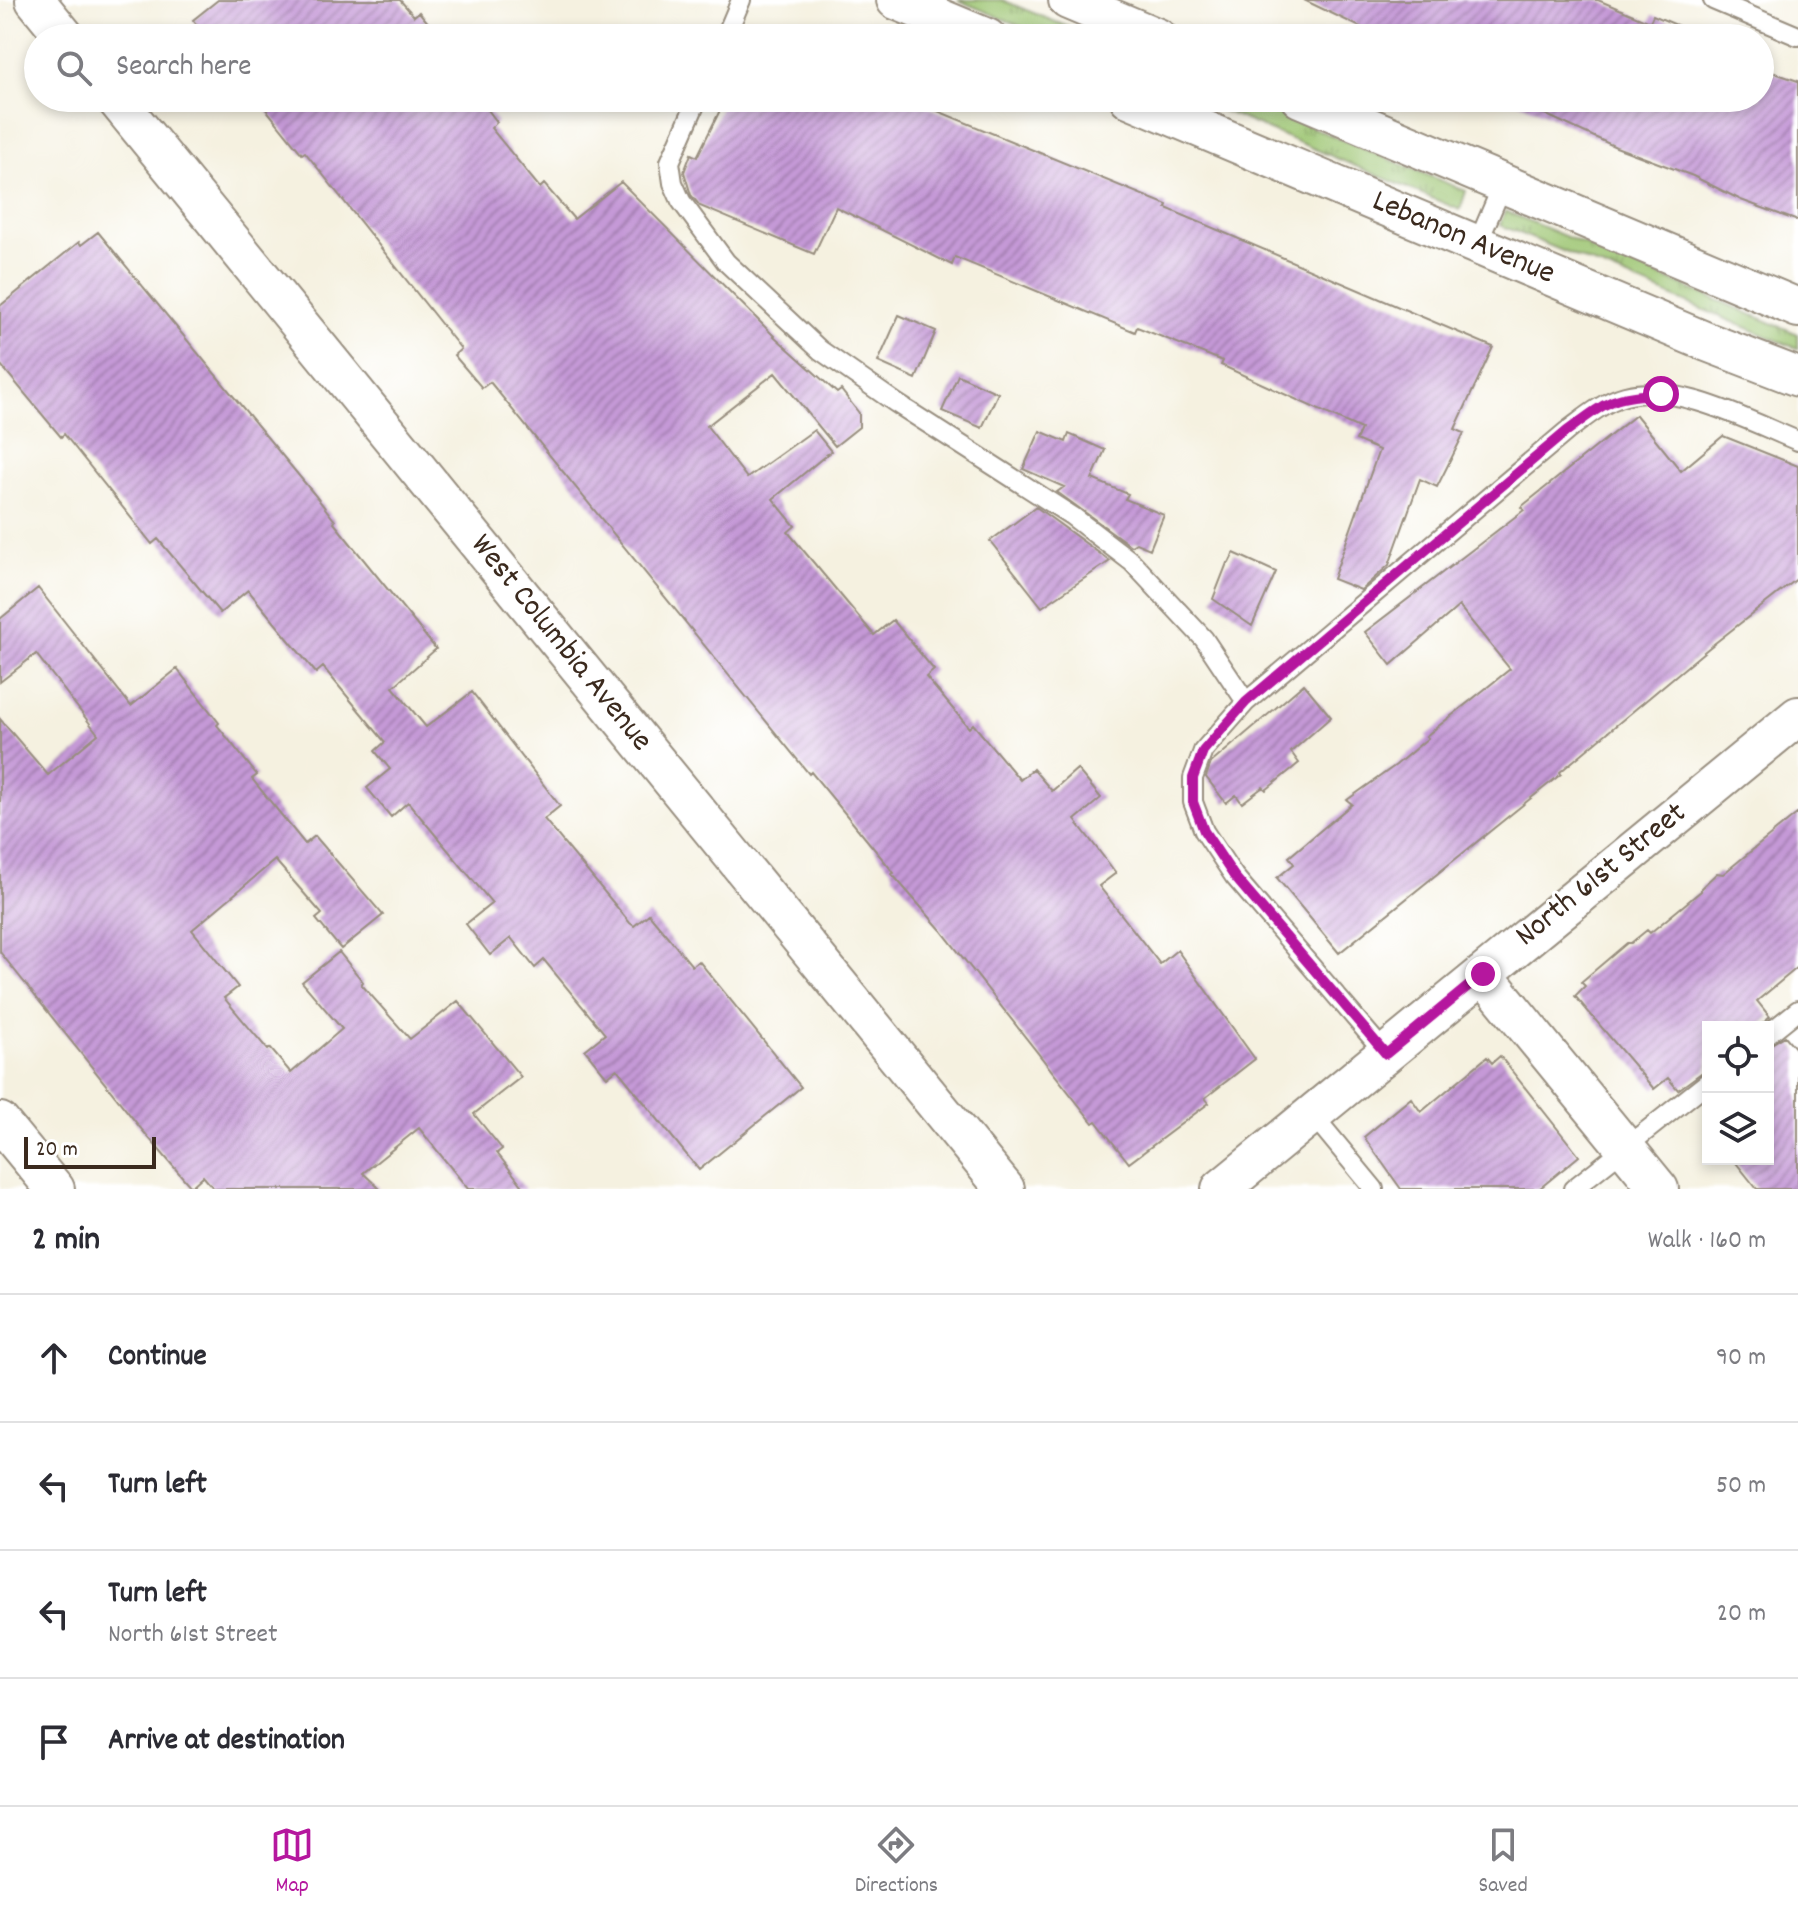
<!DOCTYPE html>
<meta charset="utf-8">
<style>
:root{--surface:#fff;--page:#f7f7f7;--text:#2b2b33;--muted:#7c7c81;--line:#e1e1e2;--accent:#b5179e}
body{margin:0;font-family:Dekko,sans-serif;background:var(--page);color:var(--text)}
.controls{position:absolute;right:24px;bottom:24px;display:grid;overflow:hidden;border-radius:0px;box-shadow:0 4px 12px #0003}
.controls button{width:72px;height:72px;display:grid;place-items:center;padding:0;border:0;border-bottom:2px solid var(--line);background:var(--surface);color:var(--text);font:40px sans-serif}
.scale{position:absolute;left:24px;bottom:20px;width:132px;box-sizing:border-box;padding-left:8px;border:4px solid #3b2a1e;border-top:0;font-size:22px;line-height:28px;white-space:nowrap;color:#3b2a1e;-webkit-text-stroke:6px #fff;paint-order:stroke}
.stop{position:absolute;width:24px;height:24px;margin:-18px;border:6px solid #b5179e;border-radius:50%;background:#fff}
.stop.end{background:#b5179e;border-color:#fff;box-shadow:0 2px 8px #0008}
.list{margin:0;padding:0;list-style:none}
h2{display:flex;justify-content:space-between;align-items:center;height:104px;margin:0;padding:0 32px;font-size:34px}
h2 small{font-size:26px;font-weight:400;color:var(--muted)}
.list li{display:grid;grid-template-columns:52px 1fr auto;gap:24px;align-items:center;box-sizing:border-box;height:128px;padding:0 32px;border-top:2px solid var(--line)}
.list b{display:block;font-size:30px;white-space:nowrap}
.list p{margin:0;font-size:26px;white-space:nowrap;color:var(--muted)}
.list em{font-size:26px;font-style:normal;color:var(--muted)}
.icon{flex:none;width:44px;height:44px;fill:none;stroke:currentColor;stroke-width:2;stroke-linecap:round;stroke-linejoin:round}
.map{position:relative;flex:none;width:1798px;height:1189px;overflow:hidden}
.search{position:absolute;background:var(--surface);box-shadow:0 4px 12px #0003;left:24px;right:24px;top:24px;height:88px;display:flex;align-items:center;gap:20px;box-sizing:border-box;padding:0 28px;border-radius:44px;color:var(--muted);font-size:30px}
.sheet{height:616px;background:var(--surface)}
nav{display:flex;justify-content:space-around;align-items:center;box-sizing:border-box;height:112px;border-top:2px solid var(--line);background:var(--surface);font-size:22px;color:var(--muted)}
nav a{display:grid;justify-items:center;gap:4px}
nav .on{color:var(--accent)}
.map>svg:first-child{display:block}
</style>
<div class="map">
<svg width="1798" height="1189" viewBox="0 0 1798 1189">
<defs>
<pattern id="grass-tufts" width="24" height="20" patternUnits="userSpaceOnUse" patternTransform="scale(2)"><rect width="24" height="20" fill="#9bc470"/><path d="M3 7l-1-3M5 7V3M7 7l1-3M15 17l-1-3M17 17v-4M19 17l1-3" fill="none" stroke="#809f5b"/></pattern>
<pattern id="building-hatch" width="6" height="6" patternUnits="userSpaceOnUse" patternTransform="scale(2)"><rect width="6" height="6" fill="#c599d7"/><path d="M-1 1l2-2M0 6l6-6M5 7l2-2" fill="none" stroke="#a17dae"/></pattern>
</defs>
<rect width="100%" height="100%" fill="#fff"/>
<filter id="ink" filterUnits="userSpaceOnUse"><feTurbulence type="fractalNoise" baseFrequency=".0125" numOctaves="2"/><feDisplacementMap in="SourceGraphic" scale="16" xChannelSelector="R" yChannelSelector="G"/><feConvolveMatrix kernelMatrix="1 2 1 2 8 2 1 2 1" color-interpolation-filters="sRGB"/></filter>
<filter id="wash" filterUnits="userSpaceOnUse"><feTurbulence type="fractalNoise" baseFrequency=".006" numOctaves="4" result="noise"/><feDisplacementMap in="SourceGraphic" scale="32" xChannelSelector="R" yChannelSelector="G"/><feGaussianBlur stdDeviation="1.8" result="paint"/><feColorMatrix in="noise" values="0 0 0 0 0 0 0 0 0 0 0 0 0 0 0 0 0 1.4 0 .05"/><feComposite in="paint" operator="in"/></filter>
<g filter="url(#wash)">
<rect width="100%" height="100%" fill="#f5f1e0"/>
<path fill="url(#grass-tufts)" stroke="#6b7747" stroke-width="2" d="M958,0h44l93,38h-46z
M1193,98h48l225,93 -6,19z
M1505,211l293,123v15l-298,-124z"/>
<g id="blocks">
<path fill="url(#building-hatch)" d="M218,0h182l14,16 5,-4 22,26h-234l-14,-18z
M1304,0h294l52,22 3,-7 54,23h-324z
M1760,68l38,13v140l-57,-21 -48,-24 -77,-29 -106,-49h250z
M257,98h222l18,24 -6,6 49,60 4,-4 30,35 47,-37 154,155 62,56 4,-3 18,23v14l-24,19 -60,-73 -68,53 40,52 67,-48 17,21 -58,48 22,27 -7,6 86,103 19,-15 41,50 -8,7 43,51 4,-4 47,56 13,-11 19,22 25,-22 24,29 -26,22 41,53 -17,13 61,78 17,-14 78,109 -50,39 4,5 -80,60 -33,-42 -3,2 -152,-193 -49,-56 2,-1 -83,-101 -2,2 -319,-392 -8,6 -28,-33 7,-6 -156,-197 -3,2z
M726,98h180l261,107 -1,3 327,139 -38,82 9,4 -27,54 -17,-8 -31,86 -28,25 -28,-11 46,-129 -23,-10 5,-11 -140,-64 2,-4 -86,-34 -2,5 -180,-75 -3,8 -116,-58 -22,47 -114,-48 -9,-11 -7,-23 7,-18 6,3z
M98,232l216,262 21,27 -1,2 102,126 -43,38 33,40 46,-35 88,114 -16,13 86,104 4,3 15,-12 43,52 7,-5 102,126 -102,83 -82,-101 -10,8 -22,-27 20,-16 -61,-74 -9,8 -24,-30 -21,17 -24,-31 26,-21 -84,-101 -17,15 -24,-29 23,-19 -15,-18 10,-9 -62,-75 -7,6 -68,-83 -28,23 -62,-74 -6,5 -88,-110 -3,3 -61,-73v-58l79,-64 2,3z
M899,315l37,16 -20,48 -38,-17z
M958,375l40,18 -16,35 -40,-17z
M1636,415l45,56 42,-35 75,30v112l-88,69 -150,125 1,2 -222,179 -62,-75 17,-14 -5,-7 63,-53 -5,-4 49,-35 32,-27 -2,-2 84,-67 -51,-63 -68,59 -26,-33 159,-122 -3,-3z
M1040,431l26,11 3,-8 36,16 -13,29 36,15 -3,5 39,16 -14,34 -14,-6 -5,3 -74,-54 7,-5 -41,-18z
M1036,507l74,54 -68,46 -52,-66z
M1234,553l42,19 -24,54 -39,-27 14,-36h2z
M38,588l93,118 46,-37 42,54 -2,2 40,50 -5,4 53,65 10,-8 68,79 -42,34 -25,-30 6,-5 -47,-54 -83,70 46,57 -14,11 44,52 2,-2 21,25 51,-44 -40,-47 37,-30 24,30 -2,2 49,55 48,-38 63,76 -47,37 28,35 -5,4 28,36h-57l-49,-61 -56,45 17,16h-166l-11,-13 -12,11 -48,-56 -143,-179v-233l48,56 50,-41 -62,-80 -36,28v-63z
M1304,684l27,33 -40,35 8,11 -33,27 -3,-3 -21,16 -6,-8 -10,8 -20,-26 5,-14z
M1798,813v154l-41,34 13,16 -11,10h-51v43l-7,3 -23,17 -10,-12 -14,11 -79,-93 10,-10 -4,-4 46,-39h4l16,-13 3,3 51,-42v-3l16,-15 6,1z
M1785,1036l13,15v138h-41l-24,-30h35v-113z
M1500,1056l79,100 -40,33h-138l-37,-52 47,-39 10,14 66,-55 5,6z"/>
</g>
</g>
<g filter="url(#ink)">
<use href="#blocks" fill-opacity="0" stroke="#988e7f" stroke-width="2"/>
<g fill="none" stroke-linecap="round" stroke-linejoin="round">
<defs>
<path id="service" d="M1713,0l85,36
M725,38l16,-38
M698,98l-28,64 3,21 8,18 45,61 94,88 76,53 176,113 60,46 72,77 42,63
M1477,245l26,-61
M1768,1034l30,-24
M1386,1054l-152,-178 -30,-45 -11,-29v-24l10,-27 43,-49 321,-271c19,-14 36,-29 58,-35 51,-14 126,26 173,45
M1312,1114l62,75
M1573,1189l135,-107"/>
<path id="minor" d="M35,0l31,38
M896,0l91,38
M1068,0l90,38
M115,98l890,1091
M1129,98l578,244 91,35
M1300,98l498,210
M1483,974l176,215
M0,1122l55,67
M1221,1189l577,-473"/>
</defs>
<use href="#service" stroke="#988e7f" stroke-width="22"/>
<use href="#minor" stroke="#988e7f" stroke-width="42"/>
<use href="#service" stroke="#fff" stroke-width="18"/>
<use href="#minor" stroke="#fff" stroke-width="38"/>
</g>
</g>
<g fill="none" stroke-linecap="round" stroke-linejoin="round" filter="url(#ink)">
<path stroke="#b5179e" stroke-width="10" d="M1483,974l-97,80 -152,-178 -30,-45 -11,-29v-24l10,-27 43,-49 321,-271c38,-28 45,-36 94,-37"/>
</g>
<g text-anchor="middle" dominant-baseline="central" stroke-width="6" stroke-linejoin="round" paint-order="stroke">
<g font-size="32" fill="#3b2a1e" stroke="#fff">
<text transform="translate(1463 239) rotate(23)">Lebanon Avenue</text>
<text transform="translate(560 644) rotate(51)">West Columbia Avenue</text>
<text transform="translate(1602 876) rotate(-39)">North 61st Street</text>
</g>
</g>
</svg>
<div class="controls">
<button><svg class="icon" aria-label="locate" viewBox="0 0 24 24"><circle cx="12" cy="12" r="6"/><path d="M12 2v4M12 18v4M2 12h4M18 12h4"/></svg></button>
<button><svg class="icon" aria-label="layers" viewBox="0 0 24 24"><path d="M12 4l9 5-9 5-9-5zM3 14l9 5 9-5"/></svg></button>
</div>
<div class="scale">20 m</div>
<div class="stop" style="left:1661px;top:394px"></div>
<div class="stop end" style="left:1483px;top:974px"></div>
<div class="search"><svg class="icon" aria-label="search" viewBox="0 0 24 24"><circle cx="10" cy="10" r="6"/><path d="M15 15l6 6"/></svg>Search here</div>
</div>
<section class="sheet">
<h2>2 min<small>Walk · 160 m</small></h2>
<ul class="list">
<li><svg class="icon" aria-label="ahead" viewBox="0 0 24 24"><path d="M12 20V5M6 11l6-6 6 6"/></svg><div><b>Continue</b></div><em>90 m</em></li>
<li><svg class="icon" aria-label="left" viewBox="0 0 24 24"><path d="M17 20v-9H6M10 6l-5 5 5 5"/></svg><div><b>Turn left</b></div><em>50 m</em></li>
<li><svg class="icon" aria-label="left" viewBox="0 0 24 24"><path d="M17 20v-9H6M10 6l-5 5 5 5"/></svg><div><b>Turn left</b><p>North 61st Street</p></div><em>20 m</em></li>
<li><svg class="icon" aria-label="arrive" viewBox="0 0 24 24"><path d="M6 21V4h12l-3 4 3 4H6"/></svg><div><b>Arrive at destination</b></div></li>
</ul>
</section>
<nav>
<a class="on"><svg class="icon" aria-label="map" viewBox="0 0 24 24"><path d="M3 6l6-2 6 2 6-2v14l-6 2-6-2-6 2zM9 4v14M15 6v14"/></svg>Map</a>
<a><svg class="icon" aria-label="directions" viewBox="0 0 24 24"><path d="M12 3l9 9-9 9-9-9zM9 14v-3h6M13 9l2 2-2 2"/></svg>Directions</a>
<a><svg class="icon" aria-label="saved" viewBox="0 0 24 24"><path d="M7 4h10v16l-5-4-5 4z"/></svg>Saved</a>
</nav>
